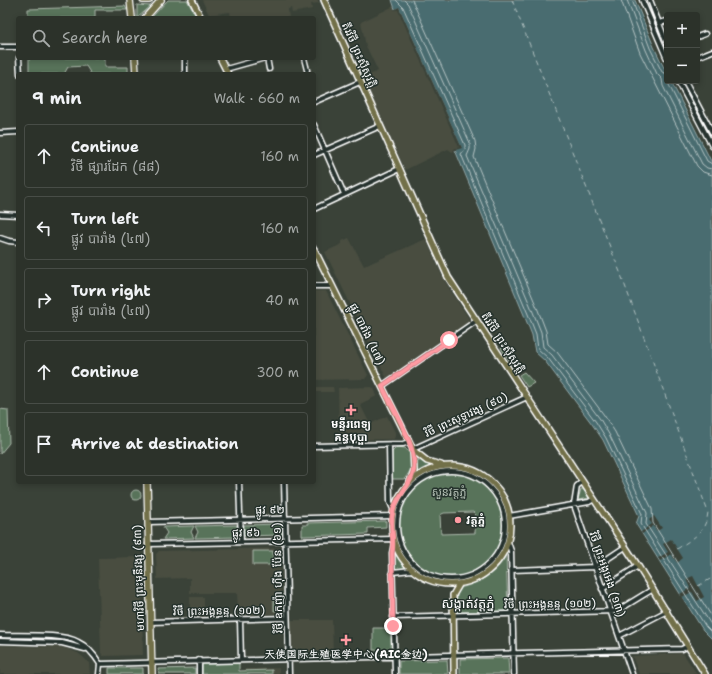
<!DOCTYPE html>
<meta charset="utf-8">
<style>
:root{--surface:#2c322a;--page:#383e36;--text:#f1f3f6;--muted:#a6aaa8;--line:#484d47}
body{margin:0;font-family:"Shantell Sans","LXGW WenKai TC","Noto Sans Khmer",sans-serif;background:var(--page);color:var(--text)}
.controls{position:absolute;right:12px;top:12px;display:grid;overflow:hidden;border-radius:4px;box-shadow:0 2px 6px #0003}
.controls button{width:36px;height:36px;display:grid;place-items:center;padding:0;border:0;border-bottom:1px solid var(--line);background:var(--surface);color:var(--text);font:20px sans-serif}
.stop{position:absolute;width:12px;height:12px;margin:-9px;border:3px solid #ff9aa2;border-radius:50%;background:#fff}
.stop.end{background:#ff9aa2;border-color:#fff;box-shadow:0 1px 4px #0008}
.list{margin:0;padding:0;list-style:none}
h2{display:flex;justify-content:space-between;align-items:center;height:52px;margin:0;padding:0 16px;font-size:17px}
h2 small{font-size:13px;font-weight:400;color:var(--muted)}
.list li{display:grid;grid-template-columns:26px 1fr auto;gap:12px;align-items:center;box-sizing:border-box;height:64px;margin:0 8px 8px;padding:0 8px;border:1px solid var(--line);border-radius:4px}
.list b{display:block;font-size:15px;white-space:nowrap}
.list p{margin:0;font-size:13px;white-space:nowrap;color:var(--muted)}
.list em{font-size:13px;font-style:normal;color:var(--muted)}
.icon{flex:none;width:22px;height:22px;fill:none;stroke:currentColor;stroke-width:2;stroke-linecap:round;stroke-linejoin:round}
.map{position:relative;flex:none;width:712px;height:674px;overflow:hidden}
.search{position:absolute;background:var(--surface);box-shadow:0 2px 6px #0003;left:16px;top:16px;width:300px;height:44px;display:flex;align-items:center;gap:10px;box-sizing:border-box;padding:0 14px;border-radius:4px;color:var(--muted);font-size:15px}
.panel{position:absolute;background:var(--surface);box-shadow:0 2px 6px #0003;left:16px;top:72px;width:300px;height:412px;border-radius:4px}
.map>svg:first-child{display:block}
</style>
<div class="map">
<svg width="712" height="674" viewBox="0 0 712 674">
<rect width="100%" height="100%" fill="#3a4238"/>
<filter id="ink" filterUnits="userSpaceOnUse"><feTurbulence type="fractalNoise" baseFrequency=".025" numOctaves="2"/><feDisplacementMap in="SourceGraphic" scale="8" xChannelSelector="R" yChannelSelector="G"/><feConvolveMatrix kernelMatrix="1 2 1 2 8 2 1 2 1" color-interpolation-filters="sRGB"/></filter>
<g filter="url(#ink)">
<path fill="#484d40" d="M202,0h116l1,3 -8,1 1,5 -20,4 -1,-5 -3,1 1,8 -7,1h-51l-1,-6 -21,3z
M394,6l1,3 4,-2 63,141 -10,4 -4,-3 -43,21 -42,-92 15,-7 -12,-25 -5,-24z
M349,238l15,28 62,-27 18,41 27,42 -84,57 -62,-127 17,-8v-3z
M314,291h12l42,84 -3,4 -51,1z
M314,387h19l1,5h-20z
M371,387l3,1 3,8 -17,8 10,20 17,-8 9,18 -2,5 -55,1 -1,-52z
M280,548l2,64 -3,2 -41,1 -1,-22h-47v-15l-33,1 -1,-25 3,-3z
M138,557l3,1 2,97 -40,1 -2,-3 -3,-95z
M190,597h14v21l-14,1z
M290,620h42l1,35 -40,1z
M0,645l63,2 15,6 6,5 5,5 1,11h-90z
M683,653l14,21h-58l-7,-18z
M279,668v6h-34v-5z"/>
<path fill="#58735a" stroke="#acb9ac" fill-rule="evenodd" d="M168,0h19l10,18h-46z
M137,5l14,1 -14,12z
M125,6l2,4h-32v8h-67v-9z
M29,58h76v9h23v7h-37l-5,-8 -18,1 -4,7h-35z
M506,344l8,13 -5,3 -8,-12z
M524,372l10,11 -7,4 -8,-12z
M0,409l8,1 1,33 -9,11z
M397,447l8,1c10,9 8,22 -1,31h-12v-27z
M421,460l10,7 -15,7 1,-12z
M447,472c24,1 47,11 55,35 6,19 3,37 -10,52 -8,10 -20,16 -33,18 -66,12 -90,-91 -12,-105zM473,512l3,3 -1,18 -34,1 -1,-19 4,-2z
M581,489h2l6,9 -11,2z
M131 495a5 5 0 1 1 10 0a5 5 0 1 1-10 0Z
M386,521v6l-18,1v6l-66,2v-11h5v-2z
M281,524l1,11 -38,1v-11z
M237,525v12l-42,1 3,-6 -3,-6z
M194,526l-3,6 3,6 -31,1 4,-6 -4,-6z
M253,551h20v14h-20z
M395,552l13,17h-13z
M506,555l2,56 -51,1v-20l3,-4c19,-5 38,-15 46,-33z
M274,599h6v11l-6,1z
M373,628h19l1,22h-20z
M508,658l1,16h-49v-15z
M447,660l1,14h-49v-13z
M239,663v8l33,-1v4h-70v-10z
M109,668h34v6h-34z
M195,668v6h-36l-1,-5z"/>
<path fill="#496c6f" stroke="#92a7a9" d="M392,0h243l19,47 13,27v7h4l41,82v476l-9,-9 -67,-106 3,-8 -36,-76 -11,-16 -47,-63 -10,-9 -3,-17 -8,-20 -69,-165 6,-3 -62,-139 -4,1z"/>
<path fill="#3a4238" d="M399,7l63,141 -9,3 1,-2 5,-2 -61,-137h-5z
M654,516l8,12 -5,3 -4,-5 -11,8 -1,-2 11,-8 -3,-4z
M671,539l12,19 -6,5 -6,-9 -11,7 -2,-3 10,-6 -5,-8z
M693,576l11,21 -7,4 -5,-9 -10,5 -2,-3 10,-6 -4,-9z"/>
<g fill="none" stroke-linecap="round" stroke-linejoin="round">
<path stroke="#b6c4c5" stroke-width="1" d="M396,0l7,7 62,138v4l-4,5 67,160 8,20 2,15 10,9 48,64 10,16 36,76 -1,10 65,103 6,6
M404,0l4,4 62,139v6l-3,7 66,156 8,20 2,15 9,8 48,64 10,17 37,77 -1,11 66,102
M412,0l63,141 1,8 -2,8 64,153 8,21 2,13 9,8 47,63 11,17 37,77 1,14 59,94
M621,0l19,53 57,113 6,6 9,3
M627,0l19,50 11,24 5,5 1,7 39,78 5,4 5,1
M632,0l18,48 12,24 5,2
M667,81l40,80 5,3"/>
<path stroke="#adbdbe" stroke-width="1" stroke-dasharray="5 4" stroke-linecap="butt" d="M512,0l108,272 88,240c-2,21 -15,26 -31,37
M698,586l14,-8"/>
<defs>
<path id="minor" d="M642,0l25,59
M650,0l17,44
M659,23l8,-2
M697,37l8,-3
M0,47h18
M697,57l15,-6
M19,58l1,16
M185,58v16
M267,58l2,11
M304,58l3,12
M226,69l39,-11
M678,81l34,65
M685,81l27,51
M314,102l46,-20
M314,125l30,69
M0,133l18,-1
M314,155l66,-29
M314,209l85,-40
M0,214l18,1
M0,238l9,3 9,1
M314,286h18
M382,386l94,-65
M389,445l1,57 3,7
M314,446l89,-2 6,-2
M413,449l114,-52
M397 525a54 54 0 1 1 108 0a54 54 0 1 1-108 0Z
M239,482l2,60
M284,482l5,192
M582,482l-5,4 -3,19 58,169
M509,516l80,-14 5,-3
M148,522l244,-6
M508,542l3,9 3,123
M394,543l-2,10 3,121
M148,544l245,-5
M512,570l83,-3 30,-20
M392,572l20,-2
M602,589l36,-23
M393,617l224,-6 36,-22
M240,620l1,39
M151,622l136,-4
M0,635c19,1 63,-2 78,7 9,4 17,14 22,22
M619,636l48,-25
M0,641l62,2 23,6
M199,660v14
M100,664l582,-15 6,-3
M99,674l1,-10"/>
<path id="major" d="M192,0l9,18
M324,0l124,277 190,289 67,108
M220,58l8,16
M314,249l99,200 1,22 -4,10
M413,450l14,11 14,4
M392 525a59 59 0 1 1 118 0a59 59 0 1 1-118 0Z
M454,674l-1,-79 7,-12"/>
<path id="highway" d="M130,0l2,18
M143,0h6
M145,18l16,-18
M135,58l1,16
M147,482l5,192"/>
</defs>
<use href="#minor" stroke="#fff" stroke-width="7"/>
<use href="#major" stroke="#fff" stroke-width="8"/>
<use href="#highway" stroke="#fff" stroke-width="8"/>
<use href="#minor" stroke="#26332d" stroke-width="4"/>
<use href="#major" stroke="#726f4a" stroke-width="5"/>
<use href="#highway" stroke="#726f4a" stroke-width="5.5"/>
</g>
</g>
<g fill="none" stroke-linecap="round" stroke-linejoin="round" filter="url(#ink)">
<path stroke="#ff9aa2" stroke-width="5" d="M393,626l-1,-73c3,-14 -3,-28 1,-42 4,-14 14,-22 19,-35 10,-24 -20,-68 -30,-90l67,-46"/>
</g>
<g fill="#ff9aa2" stroke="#26332d" stroke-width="1.5">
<path d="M349 404h4v4h4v4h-4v4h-4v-4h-4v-4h4z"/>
<circle cx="458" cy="520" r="4"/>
<path d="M344 634h4v4h4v4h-4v4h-4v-4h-4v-4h4z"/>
</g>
<g text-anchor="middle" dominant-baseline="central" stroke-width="3" stroke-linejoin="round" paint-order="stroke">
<g font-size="11" fill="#fff" stroke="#26332d">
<text transform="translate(359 55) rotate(66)">តីរវិថី ព្រះស៊ីសុវត្តិ</text>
<text transform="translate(367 334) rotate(64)">ផ្លូវ បារាំង (៤៧)</text>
<text transform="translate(503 343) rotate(57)">តីរវិថី ព្រះស៊ីសុវត្តិ</text>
<text transform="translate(466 415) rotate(-25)">វិថី ព្រះសុទ្ធាវង្ស (៩០)</text>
<text transform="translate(270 510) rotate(-1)">ផ្លូវ ៩២</text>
<text transform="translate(246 533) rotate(-1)">ផ្លូវ ៩៦</text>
<text transform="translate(607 574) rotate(71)">វិថី ព្រះអង្គអេង (១៣)</text>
<text transform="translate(139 578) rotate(-92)">មហាវិថី ព្រះមុនីវង្ស (៩៣)</text>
<text transform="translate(278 578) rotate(-91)">វិថី ឧកញ៉ា ហ៊ីង ប៉ែន (៦១)</text>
<text transform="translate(550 604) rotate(-1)">វិថី ព្រះអង្គនន្ទ (១០២)</text>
<text transform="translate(219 611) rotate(-1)">វិថី ព្រះអង្គនន្ទ (១០២)</text>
</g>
<g font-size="11" font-weight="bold" fill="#fff" stroke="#26332d">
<text x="351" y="424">មន្ទីរពេទ្យ<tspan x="351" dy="13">គន្ធបុប្ផា</tspan></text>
<text x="466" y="520" text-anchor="start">វត្ដភ្នំ</text>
<text x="346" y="654">天使国际生殖医学中心(AIC金边)</text>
</g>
<g font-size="11" fill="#b4c0b5" stroke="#26332d">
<text x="449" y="492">សួនវត្ដភ្នំ</text>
</g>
<g font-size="13" fill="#fff" stroke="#26332d">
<text x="468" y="603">សង្កាត់វត្តភ្នំ</text>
</g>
</g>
</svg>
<div class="controls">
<button>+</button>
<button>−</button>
</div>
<div class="stop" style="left:449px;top:340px"></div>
<div class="stop end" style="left:393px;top:626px"></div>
<div class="search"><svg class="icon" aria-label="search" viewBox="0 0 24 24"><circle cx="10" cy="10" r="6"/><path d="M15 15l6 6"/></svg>Search here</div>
<section class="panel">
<h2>9 min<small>Walk · 660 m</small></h2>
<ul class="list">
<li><svg class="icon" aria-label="ahead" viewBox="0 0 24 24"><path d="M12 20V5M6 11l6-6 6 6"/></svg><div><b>Continue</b><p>វិថី ផ្សារដែក (៨៨)</p></div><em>160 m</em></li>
<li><svg class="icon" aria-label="left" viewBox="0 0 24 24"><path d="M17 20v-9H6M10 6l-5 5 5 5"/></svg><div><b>Turn left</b><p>ផ្លូវ បារាំង (៤៧)</p></div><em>160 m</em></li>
<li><svg class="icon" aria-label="right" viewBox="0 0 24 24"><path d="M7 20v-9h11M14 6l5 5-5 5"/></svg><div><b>Turn right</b><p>ផ្លូវ បារាំង (៤៧)</p></div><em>40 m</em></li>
<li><svg class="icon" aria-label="ahead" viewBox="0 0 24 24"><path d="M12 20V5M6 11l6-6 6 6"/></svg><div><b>Continue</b></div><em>300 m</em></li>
<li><svg class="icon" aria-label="arrive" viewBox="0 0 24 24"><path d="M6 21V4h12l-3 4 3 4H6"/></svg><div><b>Arrive at destination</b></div></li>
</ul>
</section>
</div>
